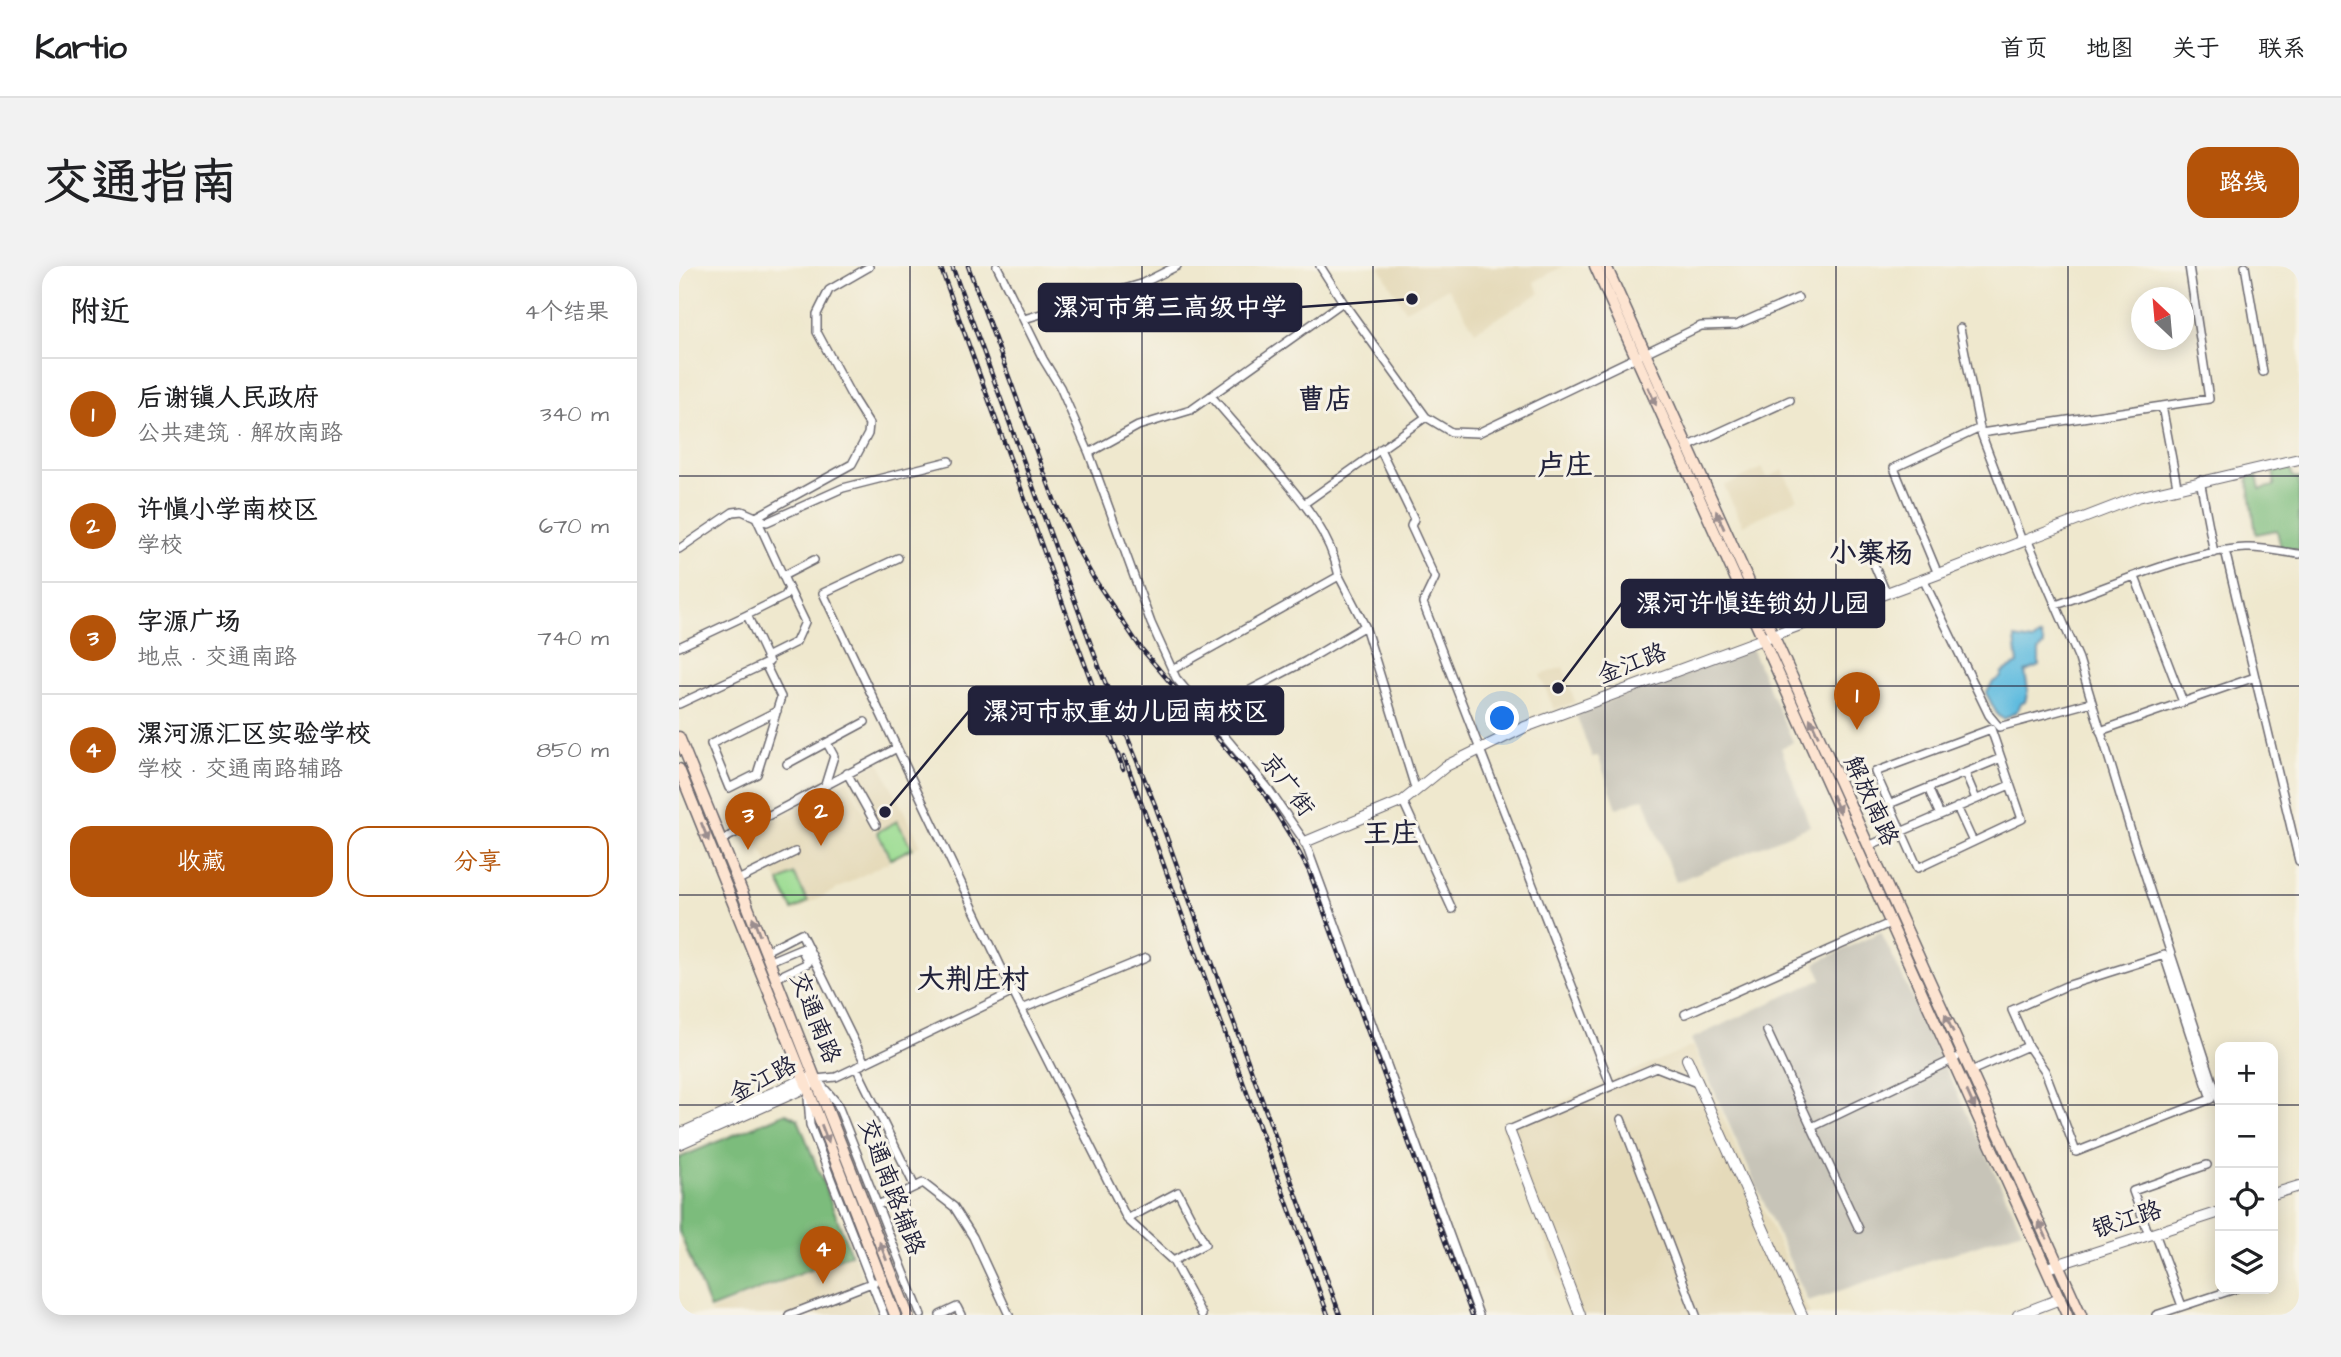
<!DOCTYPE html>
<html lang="zh">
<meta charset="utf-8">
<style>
:root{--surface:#fff;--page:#f2f2f2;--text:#202124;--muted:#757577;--line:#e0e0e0;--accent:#b45309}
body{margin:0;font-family:"Architects Daughter","LXGW WenKai TC",sans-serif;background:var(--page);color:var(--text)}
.controls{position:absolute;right:21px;bottom:21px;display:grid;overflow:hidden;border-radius:14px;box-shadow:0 4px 18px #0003}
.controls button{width:63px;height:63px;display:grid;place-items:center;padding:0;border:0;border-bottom:2px solid var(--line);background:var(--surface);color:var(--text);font:35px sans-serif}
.compass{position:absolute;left:1452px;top:21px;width:63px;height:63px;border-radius:50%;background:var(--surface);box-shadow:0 4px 18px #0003;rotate:334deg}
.you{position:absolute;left:824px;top:453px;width:24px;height:24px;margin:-18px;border:5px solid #fff;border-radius:50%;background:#1a73e8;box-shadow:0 0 0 10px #1a73e833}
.badge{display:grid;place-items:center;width:46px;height:46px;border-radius:50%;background:var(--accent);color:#fff;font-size:23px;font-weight:700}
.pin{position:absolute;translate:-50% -58px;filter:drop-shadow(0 2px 4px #0008)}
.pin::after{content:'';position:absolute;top:37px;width:24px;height:21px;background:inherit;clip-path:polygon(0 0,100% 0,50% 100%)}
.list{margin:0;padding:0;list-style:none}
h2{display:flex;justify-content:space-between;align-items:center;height:91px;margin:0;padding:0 28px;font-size:30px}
h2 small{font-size:23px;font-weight:400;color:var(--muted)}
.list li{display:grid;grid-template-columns:46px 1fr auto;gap:21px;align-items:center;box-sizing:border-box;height:112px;padding:0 28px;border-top:2px solid var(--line)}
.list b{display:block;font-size:26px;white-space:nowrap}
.list p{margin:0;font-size:23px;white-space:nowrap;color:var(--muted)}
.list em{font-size:23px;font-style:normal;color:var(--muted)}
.actions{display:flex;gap:14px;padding:21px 28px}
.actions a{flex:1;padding:16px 0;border:2px solid var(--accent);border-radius:21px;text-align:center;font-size:24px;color:var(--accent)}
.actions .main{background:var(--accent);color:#fff}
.icon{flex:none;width:38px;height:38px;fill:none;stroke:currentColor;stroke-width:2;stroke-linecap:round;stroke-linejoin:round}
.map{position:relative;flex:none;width:1620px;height:1049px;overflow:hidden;border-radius:21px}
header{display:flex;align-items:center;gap:42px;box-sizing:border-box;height:98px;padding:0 35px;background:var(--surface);border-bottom:2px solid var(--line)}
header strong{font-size:33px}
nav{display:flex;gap:38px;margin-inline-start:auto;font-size:24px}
.intro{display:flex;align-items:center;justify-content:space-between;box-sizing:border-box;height:168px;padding:0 42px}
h1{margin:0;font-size:49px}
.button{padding:18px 32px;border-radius:21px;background:var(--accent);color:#fff;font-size:24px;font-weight:700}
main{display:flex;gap:42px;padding:0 42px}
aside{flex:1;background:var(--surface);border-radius:21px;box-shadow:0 4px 18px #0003}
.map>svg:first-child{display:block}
</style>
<header>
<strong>Kartio</strong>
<nav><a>首页</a><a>地图</a><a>关于</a><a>联系</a></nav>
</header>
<div class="intro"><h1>交通指南</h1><a class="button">路线</a></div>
<main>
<aside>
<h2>附近<small>4个结果</small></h2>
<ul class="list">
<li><span class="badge">1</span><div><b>后谢镇人民政府</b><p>公共建筑 · 解放南路</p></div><em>340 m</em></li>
<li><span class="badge">2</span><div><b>许慎小学南校区</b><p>学校</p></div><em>670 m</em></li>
<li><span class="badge">3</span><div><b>字源广场</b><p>地点 · 交通南路</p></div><em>740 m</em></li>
<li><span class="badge">4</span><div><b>漯河源汇区实验学校</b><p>学校 · 交通南路辅路</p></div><em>850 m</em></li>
</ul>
<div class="actions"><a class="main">收藏</a><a>分享</a></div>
</aside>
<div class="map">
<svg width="1620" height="1049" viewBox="0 0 1620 1049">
<rect width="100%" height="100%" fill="#f7f3e8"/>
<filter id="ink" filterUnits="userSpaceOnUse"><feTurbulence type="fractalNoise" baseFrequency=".0143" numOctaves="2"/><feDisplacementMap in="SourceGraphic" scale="14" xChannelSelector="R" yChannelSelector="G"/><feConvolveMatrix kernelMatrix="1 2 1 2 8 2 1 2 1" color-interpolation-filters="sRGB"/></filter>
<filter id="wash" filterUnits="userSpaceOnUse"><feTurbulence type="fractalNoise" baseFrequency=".00686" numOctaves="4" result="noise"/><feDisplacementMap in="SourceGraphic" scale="28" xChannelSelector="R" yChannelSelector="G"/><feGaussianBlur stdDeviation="1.57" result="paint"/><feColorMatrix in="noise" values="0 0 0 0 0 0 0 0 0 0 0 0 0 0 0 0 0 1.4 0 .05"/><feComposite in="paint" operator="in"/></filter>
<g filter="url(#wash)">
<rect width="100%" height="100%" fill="#efe8ce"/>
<path fill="#e5daba" d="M700,0h184l-29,16 6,11 -65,38 -27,-43 -43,22z
M1083,202l5,10 16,-8 14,29 -54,26 -19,-39z
M884,401l12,35 -21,8 -14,-35z
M200,496l42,83 -30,15 -42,-81z
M168,514l43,81 -97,51 -41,-81z
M1013,780l118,269h-236l-72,-188z
M174,989l23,60h-165l-1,-3z"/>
<path fill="#c7c4b8" d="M1071,380l43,96 -12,6 29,78 -134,56 -32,-84 -27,10 -19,-52 -6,1 -16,-43z
M1202,666l141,298 -214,72 -117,-263 131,-60 -7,-16z"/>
<path fill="#9bdc92" stroke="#5e7f66" stroke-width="2" d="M218,555l15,27 -21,11 -14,-27z
M115,608l14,28 -15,8 -14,-28z"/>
<path fill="#7cbc7c" stroke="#4f6f5c" stroke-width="2" d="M1611,202l3,9 6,1v72l-18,-1 -4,-19 -21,4 -8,-57 9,-2 3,14 14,-3v-15z
M107,847l12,6 53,135 -141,55 -31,-78v-73z"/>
<path fill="#61bcdf" stroke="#426f8d" stroke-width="2" d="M1362,370l3,9 -5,6v15l-14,6 3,18 -3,12 -5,2 -3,7 -13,8 -6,-3 -12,-23 7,-11 8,-5 1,-5 16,-8 -3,-26 17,3z"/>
</g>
<g filter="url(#ink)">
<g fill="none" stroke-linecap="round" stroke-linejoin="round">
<defs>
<path id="minor" d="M318,0l46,93 17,28 29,66 62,170 25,55 91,109 38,55 174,473
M1566,0l18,106
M345,53l117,-35 36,-18
M1281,62l20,101
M532,130c19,22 38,44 58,66 30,35 60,67 70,114
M1483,140l15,80
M747,151l25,15 27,1 223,-107 35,-1 62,-27
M1008,181l103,-47
M701,183l34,70 -3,7 24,52 -12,25 188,483
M410,187l49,-27 53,-16 152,-108 -23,-36
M1521,214l14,73
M626,237l121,-86 -83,-115
M1348,273l52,120 53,176 88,269
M1343,275l-41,-108 228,-34 -20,-133
M0,283l54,-37 9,-1 25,11 76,-34 106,-27
M1546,284l30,127
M1192,291l15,36
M1259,308l-44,-106 86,-40
M104,310l31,-16
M1456,311l48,125
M1244,313l66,136 10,12 93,-25
M1377,339c55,-19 132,-54 190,-57 17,-1 36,4 53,6
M0,381l68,-32
M87,391l30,-15 9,-20 -16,-33
M86,398l16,33 -24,77 -28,14 -18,-44 66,-33
M493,404l167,-94 26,50
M0,438l90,-42 -22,-47 38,-19 4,-7 -33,-72 96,-53 16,-30 1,-10 -17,-27 -35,-65v-18l12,-24 40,-23
M527,447l100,-52 59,-35 51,165
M1312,463l31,90 -104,49 -43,-96z
M1421,465l155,-54 44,184
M218,482l-74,-155 75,-35
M108,498l78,-42
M168,507l29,52
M1286,507l11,26
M146,519l9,-29 -7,-13
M1249,522l12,27
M724,535l49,108
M1210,538l112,-46
M1278,541l16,35
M43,574l175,-92 116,244 -177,85 -20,2
M1189,580l142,-61
M59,614l57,-28
M87,685l35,-18 64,130
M91,695l31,-13 7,15 -32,15
M334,726l114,227 46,42 29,54
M343,743l124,-51
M1006,748l205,-91
M1088,765l92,198
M177,801l59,120
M1292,805l57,-25 17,25 31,81 135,-53 -47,-144 -98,31 -54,24 16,36
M140,816l18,21 84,212
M129,832l2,27 74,190
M942,853l75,196
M1133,861l144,-69
M830,864l147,-63 41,16
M199,939l45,-22 31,24 19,30 36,78
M448,953l51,-27 27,52 -32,17
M1476,967l27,73
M1470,969l-16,-44 74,-26
M110,1049l85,-33
M261,1049l17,-8 4,8
M1477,1049l79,-26"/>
<path id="tertiary" d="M626,576l98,-41 43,-35 79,-39 413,-153 200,-77 161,-38
M1008,793l115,256
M830,864l71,185
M0,868l125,-55h8
M0,878l128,-57 5,-4
M1594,928l26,-8
M1371,1001l170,-55
M1339,1049l42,-16"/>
<path id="secondary" d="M916,0l472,1049
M927,0l475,1049
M0,471l63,155 166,423
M0,503l125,310 91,236"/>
</defs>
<use href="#minor" stroke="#6a676e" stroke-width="10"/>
<use href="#tertiary" stroke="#6a676e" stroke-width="12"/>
<use href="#secondary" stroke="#6a676e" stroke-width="13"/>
<use href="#minor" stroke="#fff" stroke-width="7"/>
<use href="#tertiary" stroke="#fff" stroke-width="10"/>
<use href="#secondary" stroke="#fde4d1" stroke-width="10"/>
<defs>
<path id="rail" d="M261,0l183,503
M273,0l149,406 54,133 185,510
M289,0l87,236 19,41 19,34 47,70 123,145 25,40 21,39 163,444
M445,490l204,559"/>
</defs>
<use href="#rail" stroke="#22223b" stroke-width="4.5"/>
<use href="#rail" stroke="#f7f3e8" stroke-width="2" stroke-dasharray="5" stroke-linecap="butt"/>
</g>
<defs><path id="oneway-solid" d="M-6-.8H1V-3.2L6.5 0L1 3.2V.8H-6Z" transform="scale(1.75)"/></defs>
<g fill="#9a8d8e">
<use href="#oneway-solid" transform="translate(973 130) rotate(66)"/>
<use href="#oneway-solid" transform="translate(1041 254) rotate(-114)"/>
<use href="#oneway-solid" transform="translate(1135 461) rotate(-115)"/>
<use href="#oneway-solid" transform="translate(1157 538) rotate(66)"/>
<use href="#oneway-solid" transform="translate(26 566) rotate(68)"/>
<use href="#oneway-solid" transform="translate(77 660) rotate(-111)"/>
<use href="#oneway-solid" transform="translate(1270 757) rotate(-115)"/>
<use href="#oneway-solid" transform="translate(1292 834) rotate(66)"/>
<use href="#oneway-solid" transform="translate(146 868) rotate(69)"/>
<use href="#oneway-solid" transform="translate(1364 964) rotate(-114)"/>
<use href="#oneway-solid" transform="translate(204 985) rotate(-111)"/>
</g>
</g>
<path fill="none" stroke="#22223b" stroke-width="2" stroke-opacity="0.55" d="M231,0v1049M463,0v1049M694,0v1049M926,0v1049M1157,0v1049M1389,0v1049M0,210h1620M0,420h1620M0,629h1620M0,839h1541M1594,839h26"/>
<g text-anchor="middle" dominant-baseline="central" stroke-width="6" stroke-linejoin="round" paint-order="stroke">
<g font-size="24" fill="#22223b" stroke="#f7f3e8">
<text transform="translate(953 398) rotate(-21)">金江路</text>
<text transform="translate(608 519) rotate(53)">京广街</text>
<text transform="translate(1192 535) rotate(65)">解放南路</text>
<text transform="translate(136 752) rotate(68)">交通南路</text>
<text transform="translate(84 814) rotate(-28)">金江路</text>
<text transform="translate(212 921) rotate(69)">交通南路辅路</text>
<text transform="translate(1448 954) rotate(-18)">银江路</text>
</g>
<g font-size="28" font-weight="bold" fill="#22223b" stroke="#f7f3e8">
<text x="646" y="133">曹店</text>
<text x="886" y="199">卢庄</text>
<text x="1192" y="287">小寨杨</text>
<text x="712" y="567">王庄</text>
<text x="294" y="713">大荆庄村</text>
</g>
</g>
<path fill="none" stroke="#22223b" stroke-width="2.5" d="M733 33L622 41M879 422L943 337M206 546L290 445"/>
<g fill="#22223b" stroke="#f7f3e8" stroke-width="2.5">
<circle cx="733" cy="33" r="7"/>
<circle cx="879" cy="422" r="7"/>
<circle cx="206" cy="546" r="7"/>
</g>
<g fill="#22223b" stroke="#22223b" stroke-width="2.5">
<rect x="360" y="18" width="262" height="47" rx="7"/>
<rect x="943" y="314" width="262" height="47" rx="7"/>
<rect x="290" y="421" width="314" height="47" rx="7"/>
</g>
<g font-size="26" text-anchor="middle" font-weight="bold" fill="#fff">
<text x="491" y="50">漯河市第三高级中学</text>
<text x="1074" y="346">漯河许慎连锁幼儿园</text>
<text x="447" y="454">漯河市叔重幼儿园南校区</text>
</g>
</svg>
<div class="controls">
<button>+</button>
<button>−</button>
<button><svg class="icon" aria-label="locate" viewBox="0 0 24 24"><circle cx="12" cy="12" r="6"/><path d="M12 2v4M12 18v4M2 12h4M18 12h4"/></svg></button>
<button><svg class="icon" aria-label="layers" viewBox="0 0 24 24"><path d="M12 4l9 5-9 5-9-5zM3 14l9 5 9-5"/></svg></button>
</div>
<svg class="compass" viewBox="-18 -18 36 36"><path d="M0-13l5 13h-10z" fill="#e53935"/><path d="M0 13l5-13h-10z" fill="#757577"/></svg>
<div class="you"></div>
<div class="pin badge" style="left:1178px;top:464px">1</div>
<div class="pin badge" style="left:142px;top:580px">2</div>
<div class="pin badge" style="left:69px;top:584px">3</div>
<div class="pin badge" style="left:144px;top:1018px">4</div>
</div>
</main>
